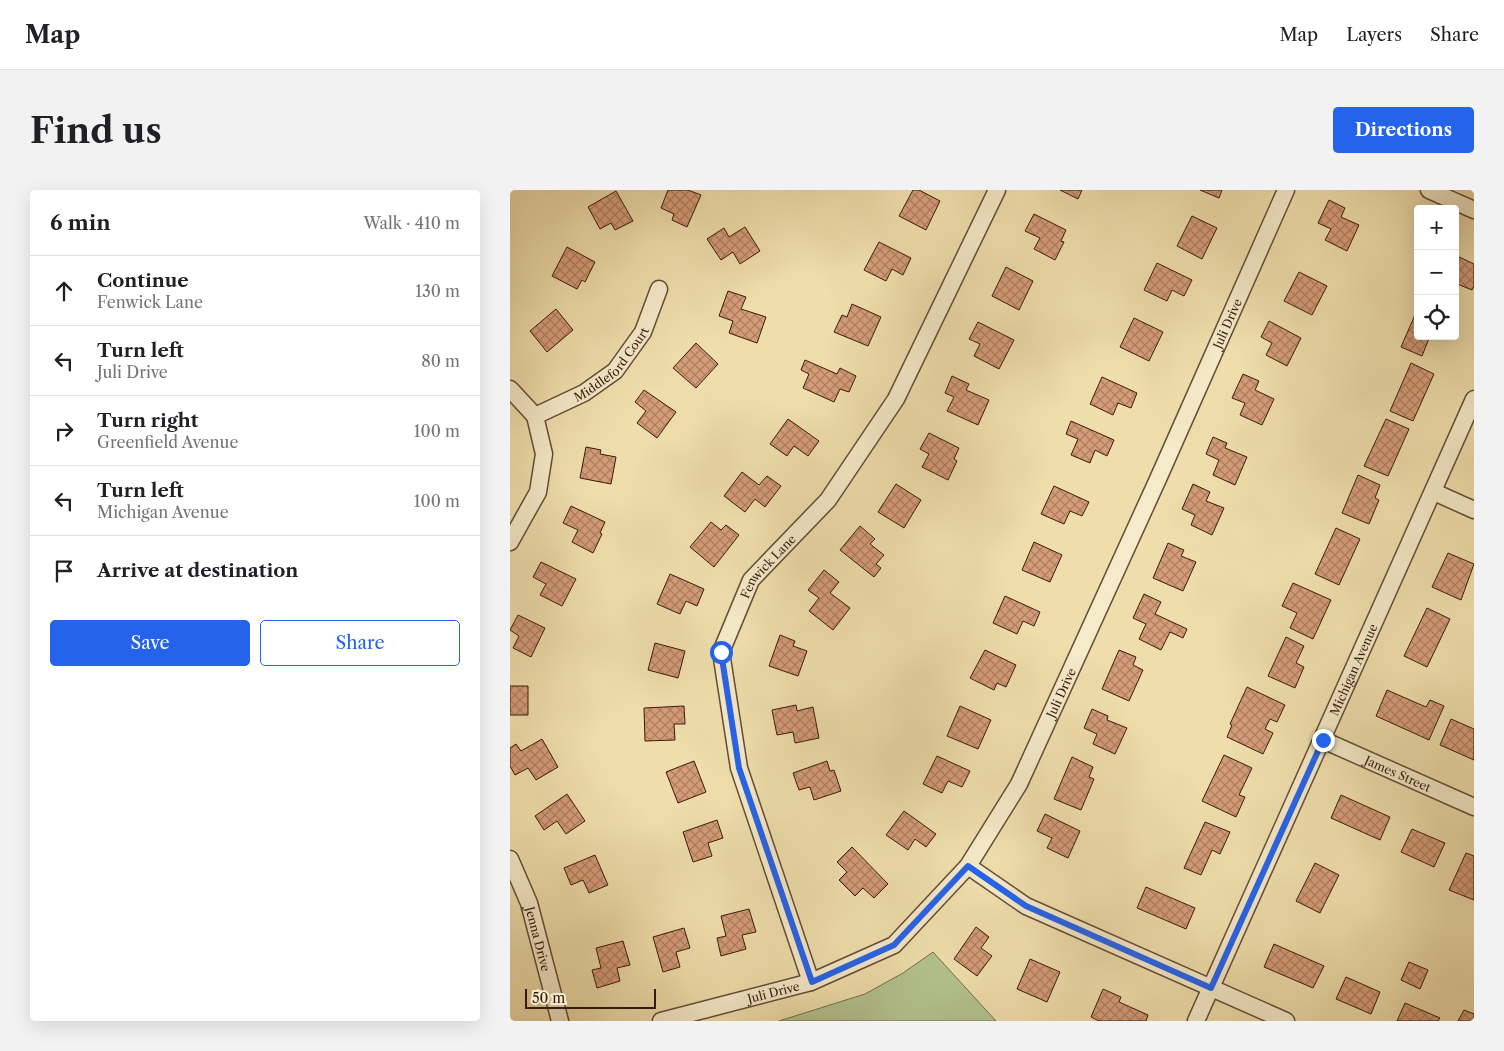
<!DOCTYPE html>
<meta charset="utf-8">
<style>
:root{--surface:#fff;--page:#f2f2f2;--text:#202124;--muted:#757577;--line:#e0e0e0;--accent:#2563eb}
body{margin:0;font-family:"Libre Caslon Text",serif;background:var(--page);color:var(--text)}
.controls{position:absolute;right:15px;top:15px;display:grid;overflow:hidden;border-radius:5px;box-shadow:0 5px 20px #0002}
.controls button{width:45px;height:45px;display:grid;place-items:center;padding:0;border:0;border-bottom:1px solid var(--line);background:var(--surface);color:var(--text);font:25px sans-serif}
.scale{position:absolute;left:15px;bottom:12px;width:131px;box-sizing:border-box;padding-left:5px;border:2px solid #371b0e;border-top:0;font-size:14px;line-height:18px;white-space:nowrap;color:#371b0e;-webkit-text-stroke:4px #f5eac9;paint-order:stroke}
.stop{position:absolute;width:15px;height:15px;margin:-11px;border:4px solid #2563eb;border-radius:50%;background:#fff}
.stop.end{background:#2563eb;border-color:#fff;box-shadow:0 1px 5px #0008}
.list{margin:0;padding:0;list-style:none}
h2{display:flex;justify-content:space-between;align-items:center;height:65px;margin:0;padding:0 20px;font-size:21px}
h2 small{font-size:16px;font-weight:400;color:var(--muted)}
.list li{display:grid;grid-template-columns:32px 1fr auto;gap:15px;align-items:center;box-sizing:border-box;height:70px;padding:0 20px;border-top:1px solid var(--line)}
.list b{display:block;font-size:19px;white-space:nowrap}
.list p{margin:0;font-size:16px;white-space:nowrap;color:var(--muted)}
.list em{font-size:16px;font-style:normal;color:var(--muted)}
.actions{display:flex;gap:10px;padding:15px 20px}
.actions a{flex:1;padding:11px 0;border:1px solid var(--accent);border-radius:5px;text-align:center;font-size:18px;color:var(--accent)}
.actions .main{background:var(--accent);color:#fff}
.icon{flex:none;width:28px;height:28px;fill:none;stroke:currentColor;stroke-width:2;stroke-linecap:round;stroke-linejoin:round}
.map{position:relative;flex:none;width:964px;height:831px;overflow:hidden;border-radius:5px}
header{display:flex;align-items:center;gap:30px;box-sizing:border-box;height:70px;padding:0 25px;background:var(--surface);border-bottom:1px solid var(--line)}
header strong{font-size:24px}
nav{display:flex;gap:28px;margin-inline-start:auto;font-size:18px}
.intro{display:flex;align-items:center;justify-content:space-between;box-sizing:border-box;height:120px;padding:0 30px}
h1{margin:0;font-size:35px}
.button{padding:12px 22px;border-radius:5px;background:var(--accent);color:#fff;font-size:18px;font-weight:700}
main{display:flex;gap:30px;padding:0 30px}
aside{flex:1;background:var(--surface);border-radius:5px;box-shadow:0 5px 20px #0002}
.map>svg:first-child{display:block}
</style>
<header>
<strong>Map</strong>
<nav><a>Map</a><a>Layers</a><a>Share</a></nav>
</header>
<div class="intro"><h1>Find us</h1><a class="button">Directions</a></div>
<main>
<aside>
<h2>6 min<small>Walk · 410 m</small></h2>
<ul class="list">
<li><svg class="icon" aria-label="ahead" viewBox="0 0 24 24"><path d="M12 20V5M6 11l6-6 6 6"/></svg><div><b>Continue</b><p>Fenwick Lane</p></div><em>130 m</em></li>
<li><svg class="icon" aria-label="left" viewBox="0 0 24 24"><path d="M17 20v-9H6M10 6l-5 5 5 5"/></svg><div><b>Turn left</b><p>Juli Drive</p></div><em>80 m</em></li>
<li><svg class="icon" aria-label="right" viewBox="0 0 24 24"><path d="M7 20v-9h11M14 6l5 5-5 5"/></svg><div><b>Turn right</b><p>Greenfield Avenue</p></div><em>100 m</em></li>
<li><svg class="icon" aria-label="left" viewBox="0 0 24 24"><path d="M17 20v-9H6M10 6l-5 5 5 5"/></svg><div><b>Turn left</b><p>Michigan Avenue</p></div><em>100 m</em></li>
<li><svg class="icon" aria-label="arrive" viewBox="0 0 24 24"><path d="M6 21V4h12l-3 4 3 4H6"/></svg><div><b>Arrive at destination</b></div></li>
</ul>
<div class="actions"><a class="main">Save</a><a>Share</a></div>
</aside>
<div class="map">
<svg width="964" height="831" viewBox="0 0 964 831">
<defs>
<pattern id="building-cross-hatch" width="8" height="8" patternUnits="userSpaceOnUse" patternTransform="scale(1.25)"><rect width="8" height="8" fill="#d59c78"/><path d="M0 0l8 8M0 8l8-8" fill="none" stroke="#ae7e61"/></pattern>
</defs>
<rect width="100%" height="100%" fill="#efdeac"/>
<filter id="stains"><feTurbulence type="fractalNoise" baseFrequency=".004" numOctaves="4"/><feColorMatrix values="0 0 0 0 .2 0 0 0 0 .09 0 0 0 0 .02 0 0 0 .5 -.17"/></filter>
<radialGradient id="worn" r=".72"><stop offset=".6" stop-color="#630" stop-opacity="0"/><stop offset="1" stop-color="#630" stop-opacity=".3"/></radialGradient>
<path fill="#b3c28e" stroke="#756e4e" d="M423,762l63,69h-217l86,-27 38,-21z"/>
<path fill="url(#building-cross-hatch)" stroke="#371b0e" d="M158,0h20l13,5 -14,32 -15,-7 2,-6 -13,-6z
M403,0h6l21,11 -14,29 -27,-14z
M550,0h22l-4,9z
M690,0h22l-3,8z
M106,1l17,30 -18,9 -4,-7 -11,6 -12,-22z
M819,10l16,8 -4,9 18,8 -12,26 -22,-11 6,-11 -13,-6z
M524,24l32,16 -5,11 3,1 -9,18 -21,-11 6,-11 -15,-7z
M682,26l25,12 -15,31 -25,-13z
M235,37l15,24 -20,13 -7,-12 -12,8 -14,-21 17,-11 5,9z
M369,52l32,16 -8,17 -11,-6 -6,12 -22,-11z
M57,57l28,15 -10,20 -3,-2 -5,9 -25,-13z
M945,65l19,9v22l-2,4 -17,-7z
M647,73l35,17 -8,16 -12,-6 -5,11 -23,-11z
M496,77l27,14 -14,29 -27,-14z
M789,82l28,14 -15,29 -28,-14z
M218,101l18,6 -5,12 25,8 -9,26 -28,-10 4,-12 -14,-5z
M342,114l29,13 -13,29 -34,-14 8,-17 5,2z
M908,118v28h12l-8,20 -21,-9z
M46,119l17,21 -26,22 -17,-21z
M624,128l29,14 -14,29 -29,-14z
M759,131l32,17 -14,28 -21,-11 6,-12 -11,-6z
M468,132l36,18 -15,29 -25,-13 6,-12 -11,-5z
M186,153l22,21 -22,24 -23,-20z
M295,170l32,14 3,-6 16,8 -7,16 -9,-3 -6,13 -31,-14 6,-14 -8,-4z
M901,173l23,11 -21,47 -23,-10z
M733,184l16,7 -4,9 19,9 -12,26 -22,-10 5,-12 -13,-5z
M442,186l17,8 -3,6 23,10 -11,25 -31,-14 7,-14 -9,-4z
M592,187l35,16 -6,15 -13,-5 -5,12 -23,-11z
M134,200l32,22 -19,26 -20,-15 9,-12 -11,-9z
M278,229l31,22 -11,15 -14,-10 -7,10 -17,-12z
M876,229l23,10 -21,47 -24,-10z
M561,231l43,19 -7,16 -12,-6 -5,13 -19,-8 7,-16 -12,-5z
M419,243l30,15 -5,11 3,2 -9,19 -26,-13 7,-13 -9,-5z
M703,247l14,6 -2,5 22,9 -12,28 -22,-10 6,-15 -13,-6z
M76,257l15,3 -1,4 16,3 -5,27 -31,-6z
M232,282l17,13 8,-9 14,10 -16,21 -10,-8 -10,13 -21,-16z
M848,285l22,10 -5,13 4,2 -10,24 -27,-11z
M386,294l25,16 -17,28 -26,-16z
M683,294l17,8 -4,9 18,7 -12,27 -21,-10 4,-10 -13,-6z
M544,296l35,16 -7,14 -12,-5 -6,13 -23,-10z
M61,316l34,16 -5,11 2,1 -9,19 -21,-11 6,-12 -15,-7z
M201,332l10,8 5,-5 13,10 -25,32 -24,-20z
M350,336l15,13 -5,5 14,11 -8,9 5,4 -7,9 -34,-27z
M826,338l24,11 -21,46 -24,-11z
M524,352l28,13 -12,27 -28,-12z
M658,353l16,7 -3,6 15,6 -13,29 -30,-13z
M938,363l26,11 -13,36 -29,-13z
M31,372l35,17 -14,27 -22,-11 6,-11 -13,-7z
M314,380l15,12 -9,11 20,15 -17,22 -24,-19 10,-13 -11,-8z
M160,384l34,15 -7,17 -11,-5 -6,13 -23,-10z
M783,393l38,17 -18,39 -23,-11 7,-15 -15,-7z
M634,404l17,8 -6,12 32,15 -4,9 -13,-6 -9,18 -22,-11 7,-15 -13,-6z
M495,406l35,16 -6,14 -11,-5 -6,13 -24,-11z
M917,418l23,11 -23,48 -23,-11z
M8,425l27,13 -14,29 -18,-9 6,-12 -9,-6z
M270,445l15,6 -2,5 14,5 -9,25 -29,-10z
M776,447l18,9 -8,17 8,4 -9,21 -27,-12z
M145,453l30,8 -7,27 -30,-8z
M475,460l31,15 -10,22 -9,-4 -3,7 -24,-12z
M609,460l17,7 -3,8 10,5 -14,31 -27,-12z
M0,496h18v29h-18z
M737,497l38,18 -8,17 -7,-3 -5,10 8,4 -10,21 -36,-17 5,-12 -2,-1z
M877,500l39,17 4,-7 14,6 -15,34 -53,-24z
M286,515l1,6 16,-4 6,31 -24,5 -2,-11 -16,3 -5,-25z
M174,516l1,18h-11l1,16 -30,1 -1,-33z
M450,516l31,14 -13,29 -31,-13z
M582,519l16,7 -1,4 20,8 -12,26 -22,-10 4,-10 -13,-6z
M941,529l23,10v31l-34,-15z
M32,549l16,28 -22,13 -8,-12 -13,7 -5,-9v-18l6,-4 5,7z
M714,565l28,13 -13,27 6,2 -9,20 -34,-16z
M427,566l33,15 -8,16 -14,-6 -6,12 -19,-9z
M562,567l21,10 -4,10 5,2 -13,31 -27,-11z
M184,571l12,31 -28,11 -12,-31z
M317,571l3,10 4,-1 7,21 -27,9 -4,-13 -11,3 -6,-17z
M57,604l18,27 -19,13 -9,-13 -13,9 -9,-14z
M831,605l49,22 -10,23 -49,-22z
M394,621l32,23 -10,13 -11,-8 -7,11 -22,-15z
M535,624l35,17 -12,27 -21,-10 5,-10 -15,-7z
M207,630l6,18 -15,5 4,13 -19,6 -10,-30z
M695,632l25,10 -10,22 -8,-4 -11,25 -17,-7z
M902,639l33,14 -11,24 -33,-15z
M342,657l36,37 -14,14 -11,-10 -8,8 -16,-16 8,-8 -10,-10z
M956,663l8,3v44l-25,-10z
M85,665l13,30 -19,8 -6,-13 -12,5 -7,-17z
M805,673l24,12 -19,38 -24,-12z
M636,697l49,21 -9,21 -49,-21z
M239,719l7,23 -14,3 4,14 -25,7 -4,-18 9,-2 -5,-20z
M466,737l13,10 -8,11 11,8 -15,20 -23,-17z
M174,738l6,20 -14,4 4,15 -17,5 -10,-35z
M113,751l7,24 -13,3 3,13 -23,7 -5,-18 9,-2 -5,-20z
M764,754l50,22 -11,22 -49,-21z
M520,769l30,13 -13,30 -30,-13z
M899,772l19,8 -8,19 -19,-9z
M836,787l34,15 -9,22 -35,-15z
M593,799l18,8 -2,5 29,13 -2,6h-47l-8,-4z
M895,813l35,15 -2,3h-41z
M954,820l10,4v7h-16z"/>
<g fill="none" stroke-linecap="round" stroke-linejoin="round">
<defs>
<g id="street">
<path d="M919,0l45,20"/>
<path d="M0,199l25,27 9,38 -6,38 -28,50"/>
<path id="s1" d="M25,226l49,-23 31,-22 28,-39 16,-43"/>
<path d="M924,302l40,18"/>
<path id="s2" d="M813,550l151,67"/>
<path id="s3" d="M0,669l19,44 31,118"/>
<path d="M458,676l58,40 260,115"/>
<path id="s4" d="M301,792l-72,-214 -18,-116 30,-72 77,-80 68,-101 101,-209"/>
<path id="s5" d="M151,831l150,-39 83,-37 74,-79 51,-82 139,-305 128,-289"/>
<path id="s6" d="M686,831l278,-622"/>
</g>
</defs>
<use href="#street" stroke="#654c36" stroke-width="19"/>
<use href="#street" stroke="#f5eac9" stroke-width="16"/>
</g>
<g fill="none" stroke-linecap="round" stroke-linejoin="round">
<path stroke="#2563eb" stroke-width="6" d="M211,462l18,116 73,214 82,-37 74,-79 58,40 185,82 112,-248"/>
</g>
<g text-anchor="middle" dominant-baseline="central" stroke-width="4" stroke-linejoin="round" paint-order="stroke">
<g font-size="12" fill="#371b0e" stroke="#f5eac9">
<text stroke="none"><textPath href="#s5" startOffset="956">Juli Drive</textPath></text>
<text stroke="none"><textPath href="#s1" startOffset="94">Middleford Court</textPath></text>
<text stroke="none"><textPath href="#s4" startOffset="442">Fenwick Lane</textPath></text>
<text stroke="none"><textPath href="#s6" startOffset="385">Michigan Avenue</textPath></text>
<text stroke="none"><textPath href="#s5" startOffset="551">Juli Drive</textPath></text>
<text stroke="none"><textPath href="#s2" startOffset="82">James Street</textPath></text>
<text stroke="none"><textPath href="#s3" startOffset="85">Jenna Drive</textPath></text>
<text stroke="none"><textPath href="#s5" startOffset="116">Juli Drive</textPath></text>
</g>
</g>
<rect width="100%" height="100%" filter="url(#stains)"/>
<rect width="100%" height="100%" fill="url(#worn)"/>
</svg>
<div class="controls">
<button>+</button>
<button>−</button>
<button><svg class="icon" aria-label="locate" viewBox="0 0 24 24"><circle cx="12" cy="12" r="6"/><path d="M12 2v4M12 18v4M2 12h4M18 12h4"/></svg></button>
</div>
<div class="scale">50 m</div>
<div class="stop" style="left:211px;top:462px"></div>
<div class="stop end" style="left:813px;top:550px"></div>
</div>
</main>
